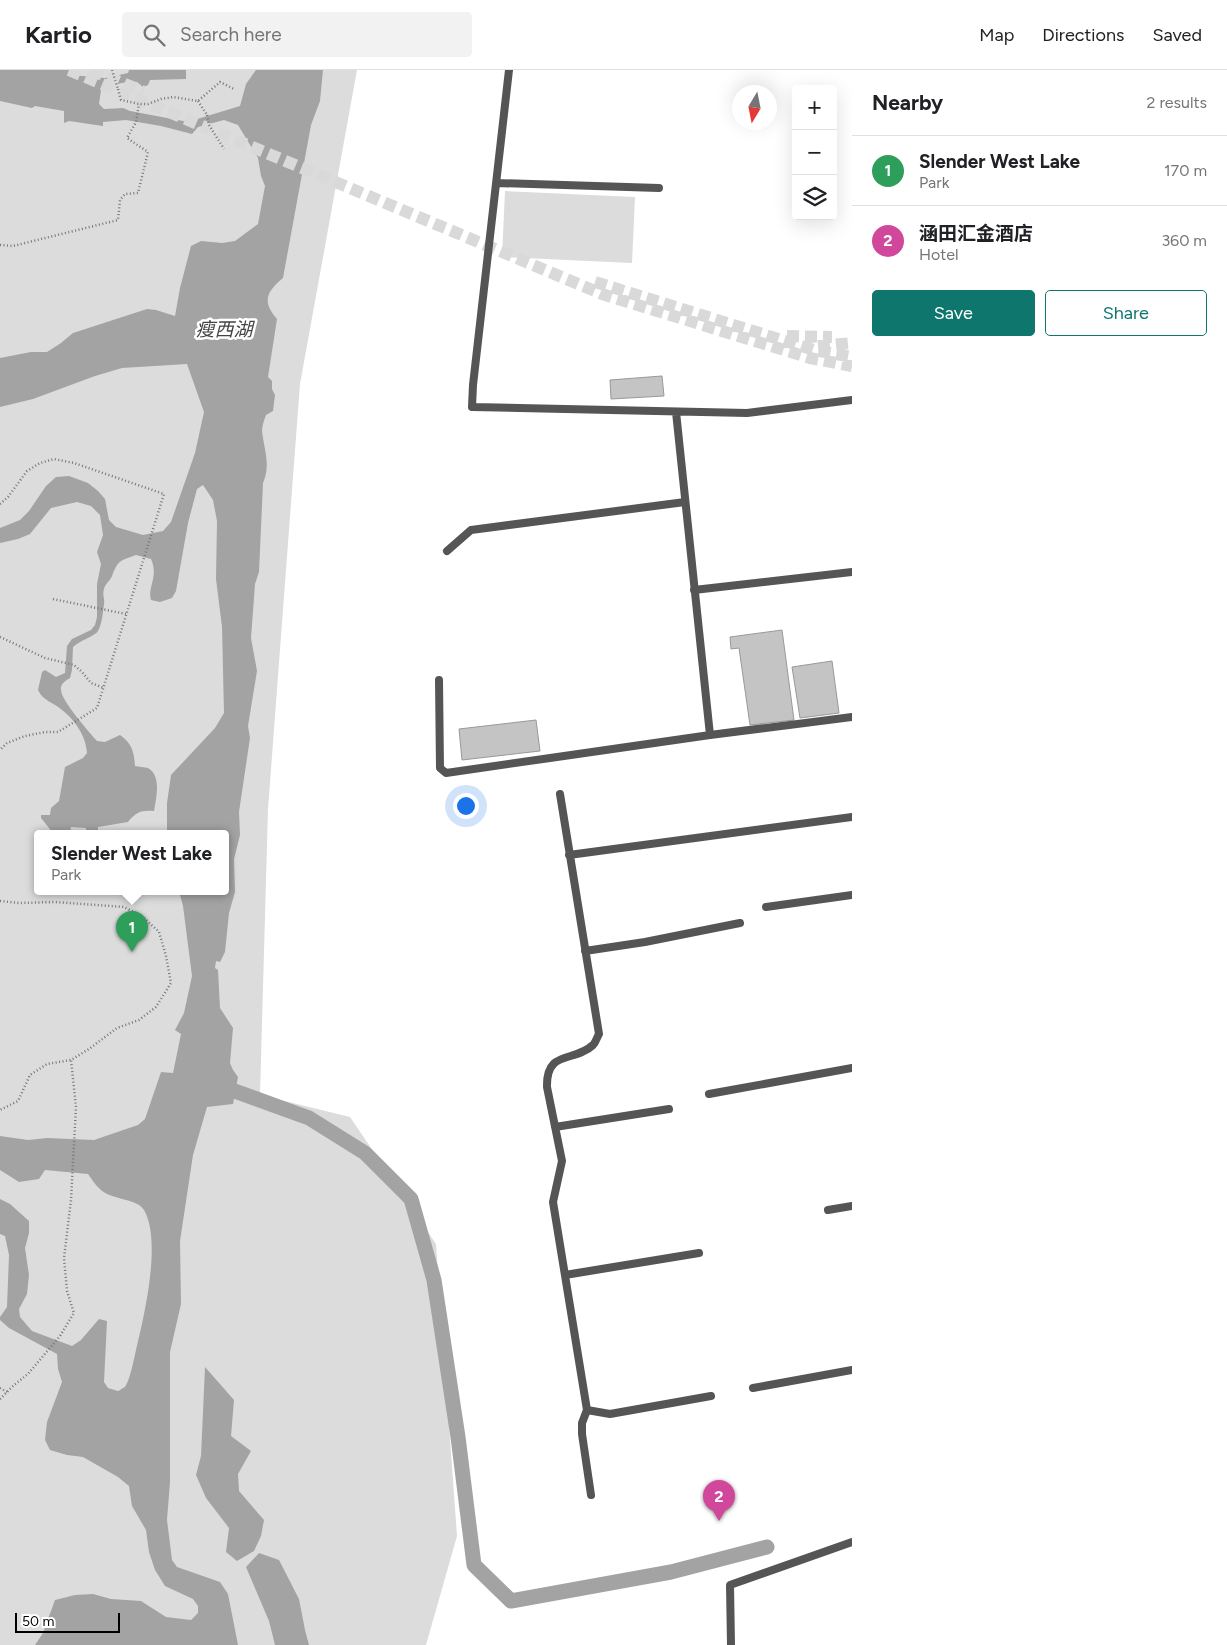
<!DOCTYPE html>
<meta charset="utf-8">
<style>
:root{--surface:#fff;--page:#f2f2f2;--text:#202124;--muted:#757577;--line:#e0e0e0;--accent:#0f766e}
body{margin:0;font-family:Figtree,"Noto Sans SC",sans-serif;background:var(--page);color:var(--text)}
.controls{position:absolute;right:15px;top:15px;display:grid;overflow:hidden;border-radius:5px;box-shadow:0 5px 20px #0002}
.controls button{width:45px;height:45px;display:grid;place-items:center;padding:0;border:0;border-bottom:1px solid var(--line);background:var(--surface);color:var(--text);font:25px sans-serif}
.compass{position:absolute;left:732px;top:15px;width:45px;height:45px;border-radius:50%;background:var(--surface);box-shadow:0 5px 20px #0002;rotate:190deg}
.scale{position:absolute;left:15px;bottom:12px;width:105px;box-sizing:border-box;padding-left:5px;border:2px solid #000;border-top:0;font-size:14px;line-height:18px;white-space:nowrap;color:#000;-webkit-text-stroke:4px #fff;paint-order:stroke}
.you{position:absolute;left:465px;top:735px;width:18px;height:18px;margin:-12px;border:4px solid #fff;border-radius:50%;background:#1a73e8;box-shadow:0 0 0 8px #1a73e833}
.badge{display:grid;place-items:center;width:32px;height:32px;border-radius:50%;background:var(--accent);color:#fff;font-size:16px;font-weight:700}
.pin{position:absolute;translate:-50% -41px;filter:drop-shadow(0 1px 2px #0008)}
.pin::after{content:'';position:absolute;top:26px;width:18px;height:15px;background:inherit;clip-path:polygon(0 0,100% 0,50% 100%)}
.popup{position:absolute;left:34px;top:760px;width:195px;height:65px;box-sizing:border-box;display:grid;place-content:center;border-radius:5px;background:var(--surface);filter:drop-shadow(0 1px 4px #0005);font-size:16px;white-space:nowrap;color:var(--muted)}
.popup b{font-size:19px;color:var(--text)}
.popup::after{content:'';position:absolute;left:50%;top:100%;margin-left:-10px;border:10px solid transparent;border-top-color:var(--surface)}
.list{margin:0;padding:0;list-style:none}
h2{display:flex;justify-content:space-between;align-items:center;height:65px;margin:0;padding:0 20px;font-size:21px}
h2 small{font-size:16px;font-weight:400;color:var(--muted)}
.list li{display:grid;grid-template-columns:32px 1fr auto;gap:15px;align-items:center;box-sizing:border-box;height:70px;padding:0 20px;border-top:1px solid var(--line)}
.list b{display:block;font-size:19px;white-space:nowrap}
.list p{margin:0;font-size:16px;white-space:nowrap;color:var(--muted)}
.list em{font-size:16px;font-style:normal;color:var(--muted)}
.actions{display:flex;gap:10px;padding:15px 20px}
.actions a{flex:1;padding:11px 0;border:1px solid var(--accent);border-radius:5px;text-align:center;font-size:18px;color:var(--accent)}
.actions .main{background:var(--accent);color:#fff}
.icon{flex:none;width:28px;height:28px;fill:none;stroke:currentColor;stroke-width:2;stroke-linecap:round;stroke-linejoin:round}
.map{position:relative;flex:none;width:852px;height:1575px;overflow:hidden}
header{display:flex;align-items:center;gap:30px;box-sizing:border-box;height:70px;padding:0 25px;background:var(--surface);border-bottom:1px solid var(--line)}
header strong{font-size:24px}
nav{display:flex;gap:28px;margin-inline-start:auto;font-size:18px}
.search{width:350px;height:45px;background:var(--page);display:flex;align-items:center;gap:12px;box-sizing:border-box;padding:0 18px;border-radius:5px;color:var(--muted);font-size:19px}
main{display:flex}
aside{flex:1;background:var(--surface)}
.map>svg:first-child{display:block}
</style>
<header>
<strong>Kartio</strong>
<div class="search"><svg class="icon" aria-label="search" viewBox="0 0 24 24"><circle cx="10" cy="10" r="6"/><path d="M15 15l6 6"/></svg>Search here</div>
<nav><a>Map</a><a>Directions</a><a>Saved</a></nav>
</header>
<main>
<div class="map">
<svg width="852" height="1575" viewBox="0 0 852 1575">
<rect width="100%" height="100%" fill="#fff"/>
<path fill="#dcdcdc" fill-rule="evenodd" d="M0,0h357l-57,314 -32,425 -8,286 90,22 86,127 21,292 -31,109h-426zM38,763h188v58h-188z
M505,121l130,6 -3,66 -130,-6z"/>
<path fill="#a3a3a3" d="M0,0h69l2,5 34,3 23,-5 1,-3h57v9l-36,1 -2,5 -5,2 -6,-5c-12,-1 -25,3 -36,8l-2,14 5,5 19,-1 7,3 53,10 11,-1 46,-14 6,-22 10,-14h67l-3,31 -9,24 -28,153c-17,14 -21,24 -6,41l-9,58 4,4v8l3,6 -2,16 -7,4c-2,5 -4,11 -4,16 2,18 9,34 1,52l-4,89 -4,12 -4,54 6,33 -9,55 2,12 -11,74 1,23 -6,24 1,33 -6,21 -4,39 -5,10 -4,-1 -1,7 3,2 2,38 13,20 -3,35 3,7 5,7 -5,27 -26,3 -14,48 -13,86 1,63 -11,48v130l-3,38 5,40 5,7 43,15 8,12 10,51h-203l8,-12 12,-33 20,-5 18,-1 18,5 30,2 25,16 25,3 7,-7v-7l-5,-7 -28,-13 -10,-16 -6,-18 -3,-22 -14,-24 -3,-20 -11,-9 -35,-20 -16,-2 -17,-5 -5,-10 2,-18 15,-40 -4,-13 -1,-15 -48,-26 -9,-8v-3l7,-10 2,-52 -4,-19 -5,-2v-35l10,5 19,17v12l-4,15 4,27 -2,19 -8,15 1,8 12,14 40,15 9,-6 18,-21 8,2 -3,61 4,6 10,3c1,0 6,-4 7,-4 5,-7 9,-28 11,-37 8,-33 26,-109 8,-140 -7,-12 -34,-10 -44,-21 -5,-4 -8,-10 -12,-15l-43,-4 -6,9 -20,3 -19,-12v-34l28,4 19,-2 47,2 44,-15 7,-6 16,-47 12,1 8,-39 -6,-4 9,-17 8,-37 -9,-70 -4,-15h47v-58h-59v-30l4,-28 44,-47 9,-15 -2,-86 -6,-48 1,-58 -4,-21 -10,-15 -6,4 -9,34 -12,68 -4,7 -12,4 -9,-2c-4,-12 8,-24 0,-41l-15,-4c-16,6 -18,5 -24,21 -2,5 -7,8 -8,13 -2,6 1,10 0,15 -1,8 -2,20 -6,27 -3,5 -19,10 -25,16l-1,23 -2,8c-5,3 -10,6 -9,12 0,10 28,42 36,51l8,1 15,-7c12,8 14,17 15,31 4,1 10,1 13,2 14,8 8,30 6,43 -13,-1 -18,1 -26,11l-30,5v6h-12v-5l-15,-1 -1,6h-17l-12,-15v-3h9l1,-7 8,-7 6,-34 18,-9 4,-5c-1,-17 -12,-33 -25,-43 -9,-8 -19,-9 -24,-20l4,-18 3,-2 11,7 9,-4 2,-27 5,-7 19,-9 4,-5 2,-8v-33l4,-20 -4,-12 6,-17 -3,-20 -9,-9 -14,-4 -26,6 -21,26 -12,5 -18,4v-15l20,-8 9,-9 17,-25 10,-9 13,-1 19,7 10,8 7,8 4,21 7,7 27,8 20,-4 8,-9 24,-69 9,-41 -17,-48 -65,4 -27,8 -62,23 -33,8v-49l31,-6h16l14,-9 12,-10 74,-24 9,1 19,6 5,-28 11,-42 10,-5 21,2 13,-2 23,-17 7,-38 -4,-10 -3,-18 -20,-33 -14,-5 -26,7 -6,7 -31,-8 -35,-6 -23,2v4l-34,-5 -5,2v-12l-29,-5 -3,2 -32,-7z
M205,1297l29,33 -3,36 20,15 -13,23 1,17 25,29 -3,16 -7,15 -17,10 -11,-9 3,-24 -23,-30 -10,-23 5,-19z
M259,1483l20,7 20,39 6,31 4,15h-34l-6,-24 -23,-54z"/>
<g fill="none" stroke-linecap="round" stroke-linejoin="round">
<path stroke="#a3a3a3" stroke-width="15" d="M218,1015l91,33 56,35 46,46 23,81 24,157 16,128 37,36 160,-29 96,-25"/>
</g>
<path fill="#c4c4c4" stroke="#999" d="M662,306l2,20 -53,3 -1,-19z
M782,560l12,90 -44,5 -11,-77 -8,1 -1,-12z
M832,591l7,52 -39,5 -8,-51z
M536,650l4,31 -78,9 -3,-31z"/>
<g fill="none" stroke-linecap="round" stroke-linejoin="round">
<path stroke="#d9d9d9" stroke-width="12" stroke-dasharray="12 6" stroke-linecap="butt" d="M69,0l533,224 208,64 42,8
M91,0l53,22
M595,212l219,68 38,7
M787,266l45,1
M818,276l34,-3"/>
<path stroke="#777" stroke-width="2.5" stroke-dasharray="1 2.5" stroke-linecap="butt" d="M118,19l3,11 18,4h9l13,-5 12,-2 25,4 22,-19 14,7
M198,31l9,14
M209,55l15,24
M0,175l13,1 105,-26 2,-20 5,-6 13,-1 10,-41 -21,-14 9,-16 3,-18
M0,434l8,-7 19,-26 13,-8 14,-4 20,4 90,31 -67,214 -39,24h-13l-20,4 -18,7 -7,7
M53,529l73,15
M0,567l45,21 29,7 8,7 9,11 13,5
M0,831l19,2 36,-1 69,5 18,9 17,16 7,24 5,27 -15,24 -17,13 -22,8 -28,21 -18,11 -24,4 -17,11 -12,26 -18,9
M0,1318l7,4
M0,1329l14,-14 14,-11 32,-38 14,-23 -7,-22 -3,-33 7,-58 5,-93 -5,-47"/>
<path stroke="#555" stroke-width="8" d="M509,0l-36,315 -1,22 275,6 105,-13
M496,113l163,5
M676,342l34,323
M447,481l24,-21 214,-28
M694,520l158,-18
M439,610l1,88 6,5 264,-38 142,-18
M560,724l39,240c-2,3 -3,8 -6,11 -19,18 -47,4 -46,42l15,74 -9,41 34,208 -5,13v11l9,61
M569,785l283,-38
M766,837l86,-12
M585,881l60,-9 95,-19
M709,1024l143,-26
M555,1057l114,-18
M828,1140l24,-4
M565,1205l134,-22
M753,1318l99,-18
M587,1340l23,4 101,-18
M731,1575l-1,-60 122,-43"/>
<path stroke="#777" stroke-width="2.5" stroke-dasharray="1 2.5" stroke-linecap="butt" d="M112,0l6,19
M207,45l2,10"/>
</g>
<g text-anchor="middle" dominant-baseline="central" stroke-width="5" stroke-linejoin="round" paint-order="stroke">
<g font-size="19" font-style="italic" fill="#444" stroke="#fff">
<text x="224" y="259">瘦西湖</text>
</g>
</g>
</svg>
<div class="controls">
<button>+</button>
<button>−</button>
<button><svg class="icon" aria-label="layers" viewBox="0 0 24 24"><path d="M12 4l9 5-9 5-9-5zM3 14l9 5 9-5"/></svg></button>
</div>
<svg class="compass" viewBox="-18 -18 36 36"><path d="M0-13l5 13h-10z" fill="#e53935"/><path d="M0 13l5-13h-10z" fill="#757577"/></svg>
<div class="scale">50 m</div>
<div class="you"></div>
<div class="pin badge" style="left:132px;top:882px;background:#2e9e5b">1</div>
<div class="popup"><b>Slender West Lake</b>Park</div>
<div class="pin badge" style="left:719px;top:1451px;background:#d1479c">2</div>
</div>
<aside>
<h2>Nearby<small>2 results</small></h2>
<ul class="list">
<li><span class="badge" style="background:#2e9e5b">1</span><div><b>Slender West Lake</b><p>Park</p></div><em>170 m</em></li>
<li><span class="badge" style="background:#d1479c">2</span><div><b>涵田汇金酒店</b><p>Hotel</p></div><em>360 m</em></li>
</ul>
<div class="actions"><a class="main">Save</a><a>Share</a></div>
</aside>
</main>
